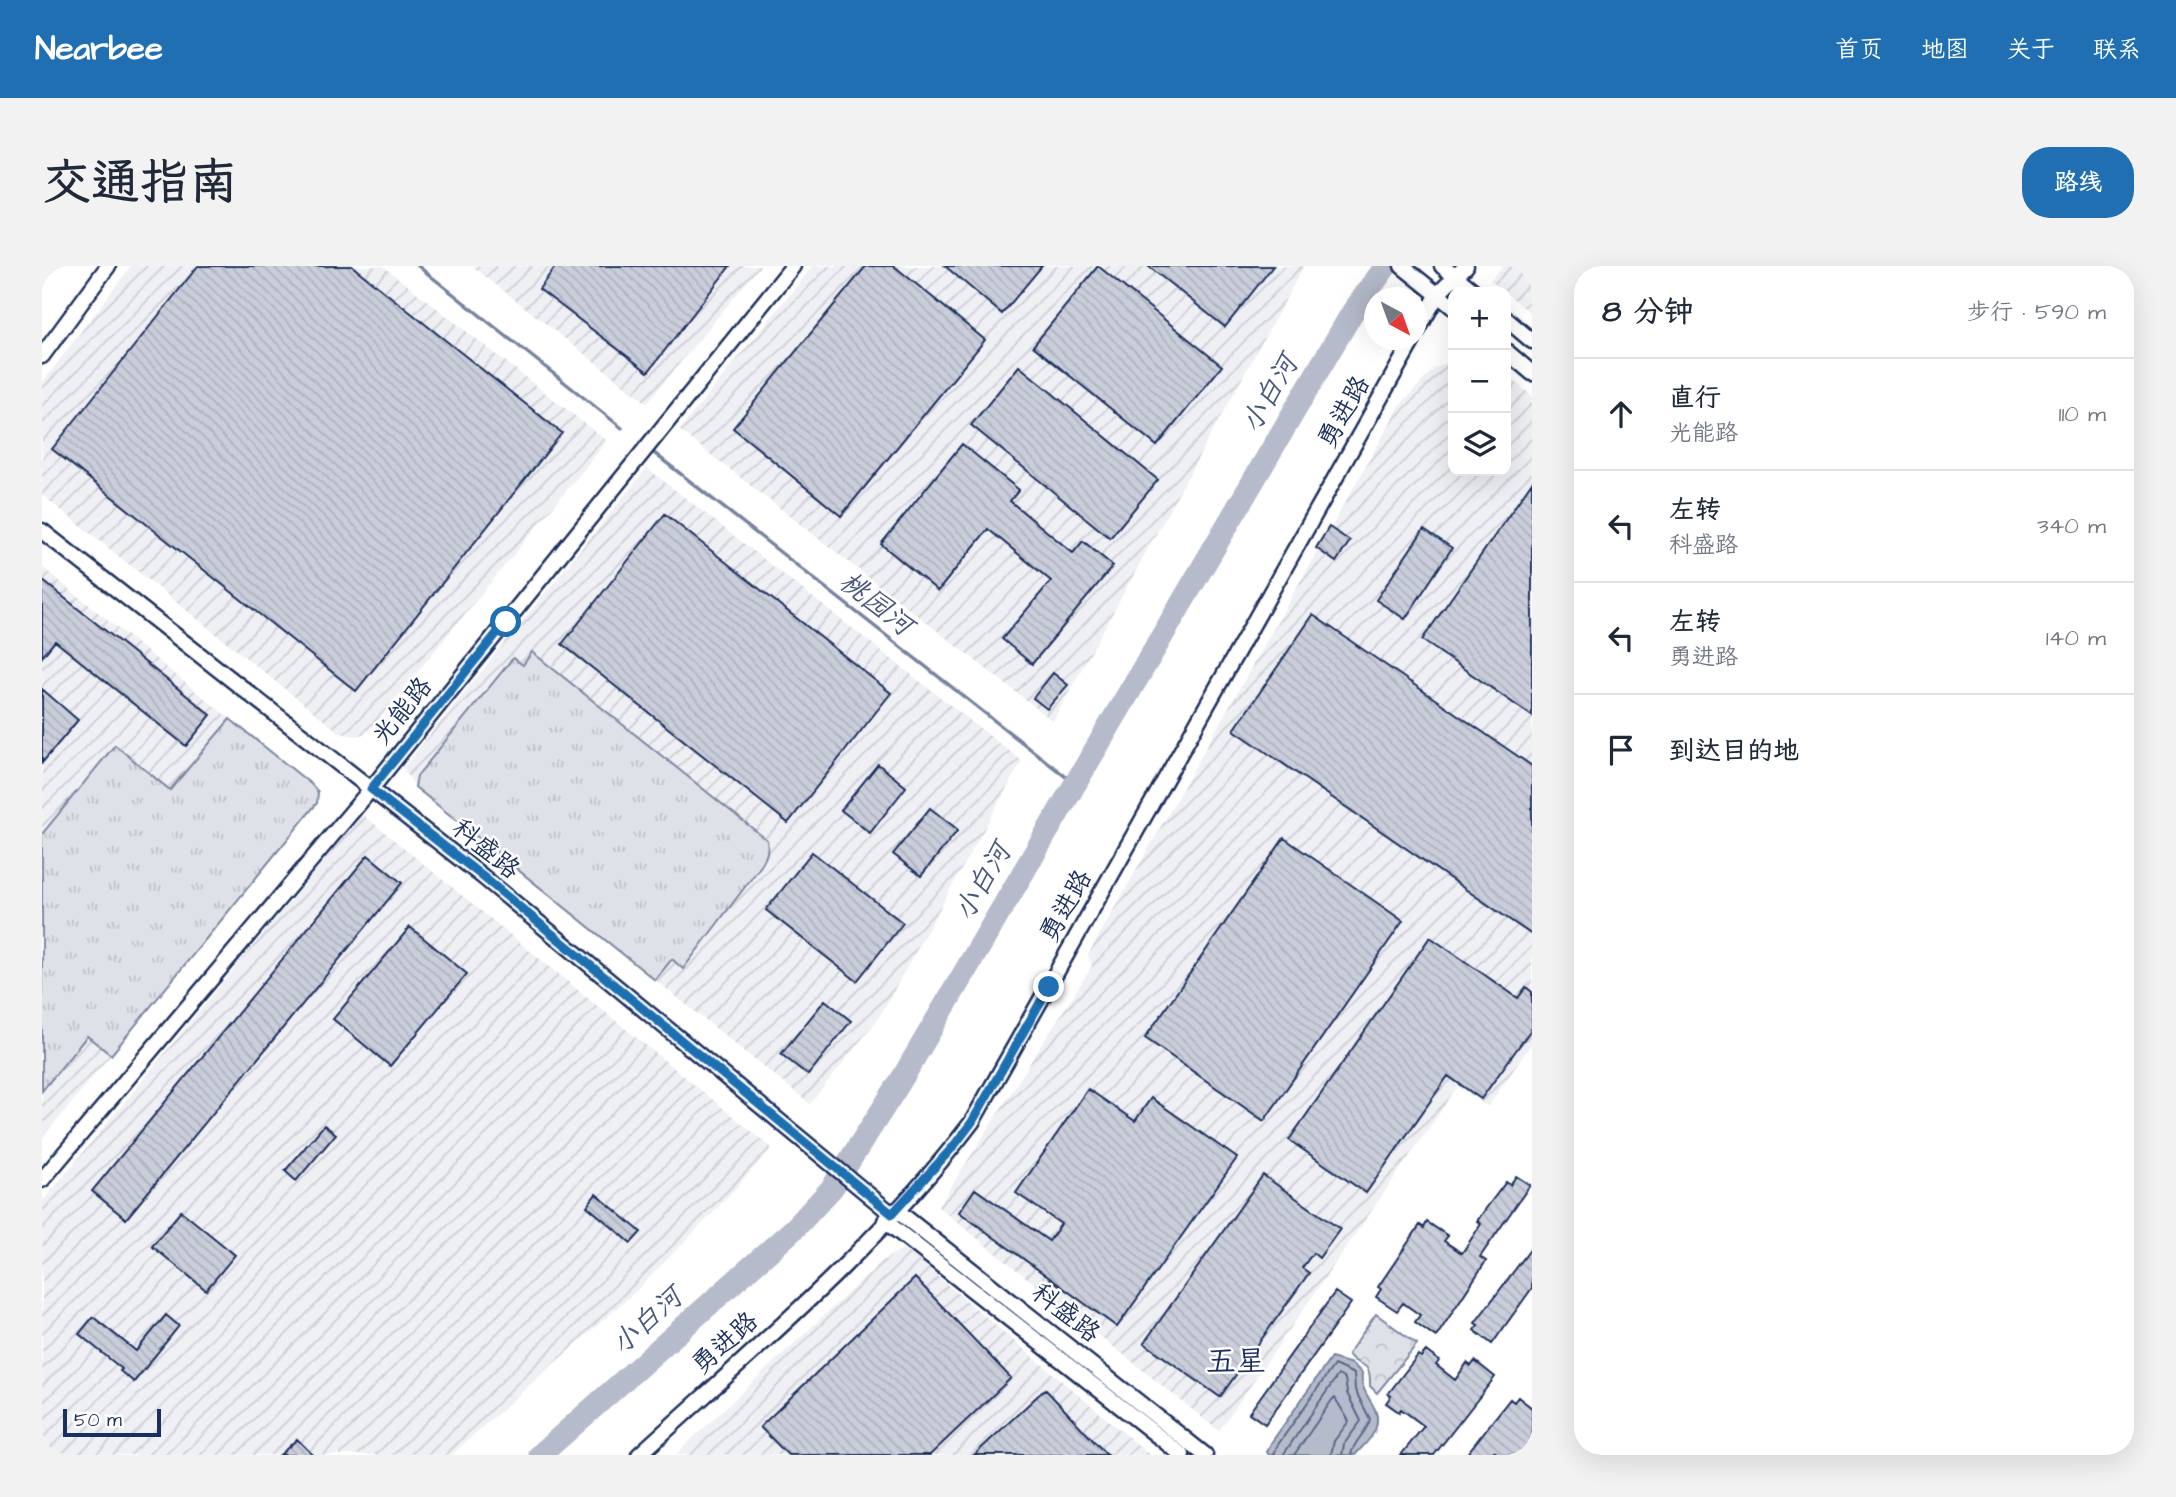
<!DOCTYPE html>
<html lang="zh">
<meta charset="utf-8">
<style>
:root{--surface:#fff;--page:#f2f2f3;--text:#1f2937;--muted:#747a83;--line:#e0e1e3;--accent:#1f6fb2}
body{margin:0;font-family:"Architects Daughter","LXGW WenKai TC",sans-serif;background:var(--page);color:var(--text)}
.controls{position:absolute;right:21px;top:21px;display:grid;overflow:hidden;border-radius:14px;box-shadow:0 7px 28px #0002}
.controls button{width:63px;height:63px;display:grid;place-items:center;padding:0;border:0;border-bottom:2px solid var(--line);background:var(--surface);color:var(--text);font:35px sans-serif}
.compass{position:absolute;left:1322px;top:21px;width:63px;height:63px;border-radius:50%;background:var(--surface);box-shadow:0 7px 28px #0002;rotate:139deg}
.scale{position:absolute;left:21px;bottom:18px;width:98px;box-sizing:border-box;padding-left:7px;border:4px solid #1b2f5e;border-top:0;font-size:19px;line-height:24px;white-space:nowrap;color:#1b2f5e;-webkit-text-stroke:5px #fff;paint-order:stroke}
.stop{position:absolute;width:21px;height:21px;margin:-16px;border:5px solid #1f6fb2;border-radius:50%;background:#fff}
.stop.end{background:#1f6fb2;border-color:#fff;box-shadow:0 2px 7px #0008}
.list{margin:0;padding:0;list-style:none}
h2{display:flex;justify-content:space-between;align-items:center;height:91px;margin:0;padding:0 28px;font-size:30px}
h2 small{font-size:23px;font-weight:400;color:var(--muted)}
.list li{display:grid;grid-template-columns:46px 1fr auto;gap:21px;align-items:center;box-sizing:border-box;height:112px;padding:0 28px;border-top:2px solid var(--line)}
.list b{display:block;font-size:26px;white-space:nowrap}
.list p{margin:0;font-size:23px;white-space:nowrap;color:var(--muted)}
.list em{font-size:23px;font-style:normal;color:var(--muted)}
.icon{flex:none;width:38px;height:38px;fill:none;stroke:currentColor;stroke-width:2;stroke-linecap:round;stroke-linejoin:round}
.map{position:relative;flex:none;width:1490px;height:1189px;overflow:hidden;border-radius:28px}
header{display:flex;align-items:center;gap:42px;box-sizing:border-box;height:98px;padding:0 35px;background:var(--accent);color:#fff}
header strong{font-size:33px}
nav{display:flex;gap:38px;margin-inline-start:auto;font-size:24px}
.intro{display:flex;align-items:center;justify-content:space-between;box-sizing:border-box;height:168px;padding:0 42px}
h1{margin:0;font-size:49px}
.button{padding:18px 32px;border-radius:28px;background:var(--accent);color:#fff;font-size:24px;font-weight:700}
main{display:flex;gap:42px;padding:0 42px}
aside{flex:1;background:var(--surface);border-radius:28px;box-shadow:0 7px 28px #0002}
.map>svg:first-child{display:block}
</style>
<header>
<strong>Nearbee</strong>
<nav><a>首页</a><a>地图</a><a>关于</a><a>联系</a></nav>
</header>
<div class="intro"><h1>交通指南</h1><a class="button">路线</a></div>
<main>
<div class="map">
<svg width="1490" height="1189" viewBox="0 0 1490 1189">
<defs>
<pattern id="industrial-furrows" width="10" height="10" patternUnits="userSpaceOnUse" patternTransform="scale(1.75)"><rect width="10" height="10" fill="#eff0f4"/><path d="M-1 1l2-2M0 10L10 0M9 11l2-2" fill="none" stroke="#ccced4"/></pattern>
<pattern id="grass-tufts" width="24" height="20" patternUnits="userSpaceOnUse" patternTransform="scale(1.75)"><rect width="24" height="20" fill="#dee1e7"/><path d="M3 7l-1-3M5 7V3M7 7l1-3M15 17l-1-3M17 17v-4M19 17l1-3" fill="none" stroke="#bec1c9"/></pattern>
<pattern id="park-crowns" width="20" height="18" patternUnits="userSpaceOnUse" patternTransform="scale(1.75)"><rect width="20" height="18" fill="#dee1e7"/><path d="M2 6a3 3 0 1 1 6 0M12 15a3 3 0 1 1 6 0" fill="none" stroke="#bec1c9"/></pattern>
<pattern id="building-back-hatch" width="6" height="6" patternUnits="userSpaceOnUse" patternTransform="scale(1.75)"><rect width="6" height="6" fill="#caceda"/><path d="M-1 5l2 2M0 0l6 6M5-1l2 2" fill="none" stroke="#adb1be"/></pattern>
</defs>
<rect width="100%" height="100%" fill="#fff"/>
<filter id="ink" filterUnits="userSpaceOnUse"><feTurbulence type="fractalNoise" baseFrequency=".0143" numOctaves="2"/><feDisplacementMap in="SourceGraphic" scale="14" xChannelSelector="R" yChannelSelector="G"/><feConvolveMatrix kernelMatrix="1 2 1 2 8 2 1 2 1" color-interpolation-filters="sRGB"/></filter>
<g filter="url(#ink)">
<path fill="url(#industrial-furrows)" d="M89,0h252l224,175 -239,291 -11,4 -17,-3 -298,-238v-112z
M430,0h288l-113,137z
M771,0h491l-251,455 -374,-291z
M1461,0h29v48l-42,-34z
M1411,93v112h53v-97l26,22v647l-44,64 -30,-21 -239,345 -281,-224 154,-241 -4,-11 313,-551 33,-35z
M605,202l375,293 -144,258 -68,85 -395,-317 -12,-19z
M0,301l270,218 6,7 -1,11 -275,336z
M320,548l410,334 -61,67 -74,75 -186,165h-409v-253z
M860,983l10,6 238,200h-475l206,-193z"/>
<path fill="url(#grass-tufts)" stroke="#7c88a2" stroke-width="2" d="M490,386l235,188c2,11 -1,18 -7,27l-77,102 -11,-10 -17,21 -240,-193 2,-11 96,-118 10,7z
M188,453l82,66 6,7 -1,11 -206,252 -24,-19 -45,55v-257l73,-89 55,45z"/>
<path fill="url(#park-crowns)" stroke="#7c88a2" stroke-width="2" d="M1334,1048l41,30 -40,49 -7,-7c1,-30 -11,-15 -22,-32z"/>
<path fill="#b5bbca" stroke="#77839f" stroke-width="2" d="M1289,1092l21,6 10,9c-3,21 17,32 15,48 0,13 -14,25 -22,34h-86l-2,-3 4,-9z"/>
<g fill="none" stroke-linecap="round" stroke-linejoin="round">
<path stroke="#596789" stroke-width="2" d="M1232,1189l3,-9 57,-81 20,9 1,16 15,29c-3,14 -17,22 -19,36
M1241,1189l55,-80 7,4 2,14 14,28 -17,23 -2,11
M1252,1189l38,-55 3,-2 14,23 -15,20 -3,14"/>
<path stroke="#77839f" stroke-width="3.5" d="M376,0l204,162
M612,187l421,331"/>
<path stroke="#b5bbca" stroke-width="23" d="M498,1189l255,-227 37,-40 68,-106 452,-769 34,-47"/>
</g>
<path fill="url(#building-back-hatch)" stroke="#1b2f5e" stroke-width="2" d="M156,0h154l210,167 -206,258 -304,-242z
M514,0h174l-82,106 -109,-83z
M824,0h28l91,74 -144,176 -108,-88z
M903,0h97l-40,48z
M1056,0l124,100 -65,80 -124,-100z
M1106,0h125l-48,61z
M977,100l139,114 -48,58 -139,-113z
M920,178l57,46 -9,11 63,52 10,-12 30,25 -81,98 -30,-25 49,-58 -63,-52 -50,62 -57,-47z
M1490,216v234l-110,-76z
M623,248l226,179 -103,130 -226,-179z
M1287,261l21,14 -14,21 -20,-14z
M1382,263l28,19 -47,71 -29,-19z
M0,314l169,135 -25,31 -131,-105 -13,16z
M1271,349l219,151v169l-298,-205z
M1011,407l15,12 -21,24 -14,-11z
M0,423l36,31 -36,43z
M836,498l28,23 -36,46 -29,-23z
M888,542l28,22 -37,46 -28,-22z
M1242,572l119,83 -139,200 -119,-83z
M770,586l91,71 -46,58 -91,-71z
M326,589l34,28 -276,336 -34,-28z
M368,661l57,47 -77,92 -57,-47z
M1388,671l88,61 8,-11 6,5v36l-51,71 -33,-23 -82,117 -77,-53z
M783,734l26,21 -43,54 -27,-21z
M1046,823l47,32 16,-23 86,60 -120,169 -158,-115 16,-23 74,52 12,-17 -45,-31z
M282,859l12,9 -40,47 -11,-10z
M1221,909l77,54 -21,29 -6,-5 -11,15 7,5 -89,124 -76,-54z
M1474,910l14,9 -50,72 6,4 -50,76 -21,-15 5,-7 -17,-12 -6,8 -21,-14 5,-8 -3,-2 42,-62 4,3 3,-6 21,14 -4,5 18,12 19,-29 -4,-3 10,-14 19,-25 4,3z
M554,928l45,38 -10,11 -44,-37z
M139,945l54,44 -29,35 -54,-44z
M1490,981v41l-40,56 -18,-14 4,-5 -3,-2z
M873,1012l96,100 -81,77h-142l-28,-28z
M1293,1026l16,11 -86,121 -16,-11z
M124,1049l13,11 -45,56 -14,-11 2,-2 -43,-35 14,-17 43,34z
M1384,1085l13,10 -3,4 19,15 12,-17 4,3 4,-5 20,16 -61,78h-33l23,-29 -23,-17 -2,3 -13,-9 5,-7 -3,-2 30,-39 3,2z
M1003,1123l62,66h-133z
M1476,1131l14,11v47h-33l-5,-4 -3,4h-25l44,-56 4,3z
M255,1173l16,16h-33z"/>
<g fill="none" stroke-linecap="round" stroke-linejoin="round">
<defs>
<path id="tertiary" d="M1360,0l51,41
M1400,0l33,26
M1464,53l26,22
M1374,67l22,-39 28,-28
M1464,85l26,22
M0,90l66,-90
M0,265l440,345 410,338
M0,914l329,-391 422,-523
M854,944l309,245
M843,955l297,234
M597,1189c116,-106 238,-208 333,-333l441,-782"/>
</defs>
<use href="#tertiary" stroke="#1b2f5e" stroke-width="19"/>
<use href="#tertiary" stroke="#fff" stroke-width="14"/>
</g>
</g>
<g fill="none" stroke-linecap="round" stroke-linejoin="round" filter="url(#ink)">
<path stroke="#1f6fb2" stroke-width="9" d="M464,356l-135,167 111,87 410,338 61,-67 19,-25 77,-135"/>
</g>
<g text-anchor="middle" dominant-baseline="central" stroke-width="5" stroke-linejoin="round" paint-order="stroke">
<g font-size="26" fill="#1b2f5e" stroke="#fff">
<text transform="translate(1302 146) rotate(-61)">勇进路</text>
<text transform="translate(360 445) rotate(-51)">光能路</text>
<text transform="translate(444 583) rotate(39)">科盛路</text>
<text transform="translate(1024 640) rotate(-61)">勇进路</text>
<text transform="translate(1024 1047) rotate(38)">科盛路</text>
<text transform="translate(683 1077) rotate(-42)">勇进路</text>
</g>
<g font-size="28" font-style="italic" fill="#49597e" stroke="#fff">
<text transform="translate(1228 128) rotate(-60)">小白河</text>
<text transform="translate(834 338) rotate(38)">桃园河</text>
<text transform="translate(941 616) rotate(-60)">小白河</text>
<text transform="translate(605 1055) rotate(-42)">小白河</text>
</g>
<g font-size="30" fill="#1b2f5e" stroke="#fff">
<text x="1194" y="1096">五星</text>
</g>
</g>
</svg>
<div class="controls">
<button>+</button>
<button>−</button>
<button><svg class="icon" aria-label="layers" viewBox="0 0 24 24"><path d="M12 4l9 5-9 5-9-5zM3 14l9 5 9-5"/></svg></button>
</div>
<svg class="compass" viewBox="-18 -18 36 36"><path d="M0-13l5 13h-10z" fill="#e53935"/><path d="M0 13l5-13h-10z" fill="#747a83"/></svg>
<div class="scale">50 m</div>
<div class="stop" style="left:464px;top:356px"></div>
<div class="stop end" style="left:1007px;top:721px"></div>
</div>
<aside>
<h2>8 分钟<small>步行 · 590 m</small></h2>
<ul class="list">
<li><svg class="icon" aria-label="ahead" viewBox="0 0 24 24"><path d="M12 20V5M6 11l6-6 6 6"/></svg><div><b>直行</b><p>光能路</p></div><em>110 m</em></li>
<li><svg class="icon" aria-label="left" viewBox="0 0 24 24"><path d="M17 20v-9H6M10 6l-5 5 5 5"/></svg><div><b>左转</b><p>科盛路</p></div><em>340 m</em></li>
<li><svg class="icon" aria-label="left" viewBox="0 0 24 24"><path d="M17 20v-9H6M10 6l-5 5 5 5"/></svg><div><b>左转</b><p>勇进路</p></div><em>140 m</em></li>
<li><svg class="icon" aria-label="arrive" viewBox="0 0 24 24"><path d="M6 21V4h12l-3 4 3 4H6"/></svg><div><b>到达目的地</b></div></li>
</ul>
</aside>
</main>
